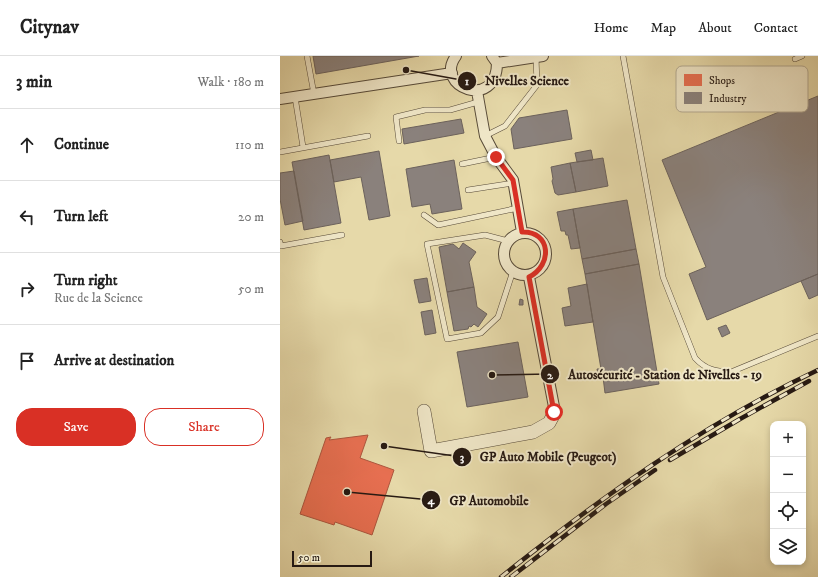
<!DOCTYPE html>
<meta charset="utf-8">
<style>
:root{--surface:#fff;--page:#f2f2f2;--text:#222;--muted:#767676;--line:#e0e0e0;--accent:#d93025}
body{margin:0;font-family:"IM FELL DW Pica",serif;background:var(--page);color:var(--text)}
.controls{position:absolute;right:12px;bottom:12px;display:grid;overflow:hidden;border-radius:8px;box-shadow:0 2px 6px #0003}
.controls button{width:36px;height:36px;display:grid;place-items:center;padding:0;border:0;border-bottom:1px solid var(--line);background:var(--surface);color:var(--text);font:20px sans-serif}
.scale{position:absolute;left:12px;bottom:10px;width:80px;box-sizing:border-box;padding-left:4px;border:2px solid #271a13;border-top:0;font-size:11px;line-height:14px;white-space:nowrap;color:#271a13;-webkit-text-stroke:3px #efe6c7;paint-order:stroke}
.stop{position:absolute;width:12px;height:12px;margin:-9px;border:3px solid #d93025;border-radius:50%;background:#fff}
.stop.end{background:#d93025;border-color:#fff;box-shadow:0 1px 4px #0008}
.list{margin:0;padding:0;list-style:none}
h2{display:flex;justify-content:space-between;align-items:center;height:52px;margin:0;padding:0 16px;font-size:17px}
h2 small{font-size:13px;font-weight:400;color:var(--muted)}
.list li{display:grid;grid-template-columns:26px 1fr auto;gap:12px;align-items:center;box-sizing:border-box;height:72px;padding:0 16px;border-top:1px solid var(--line)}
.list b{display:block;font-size:15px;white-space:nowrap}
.list p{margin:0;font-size:13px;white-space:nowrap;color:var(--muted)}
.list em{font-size:13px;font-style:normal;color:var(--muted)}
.actions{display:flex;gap:8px;padding:12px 16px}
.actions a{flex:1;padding:9px 0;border:1px solid var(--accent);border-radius:16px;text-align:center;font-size:14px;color:var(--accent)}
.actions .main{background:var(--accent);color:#fff}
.icon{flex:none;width:22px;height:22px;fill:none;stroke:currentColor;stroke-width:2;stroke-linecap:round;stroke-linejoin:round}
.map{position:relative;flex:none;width:538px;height:521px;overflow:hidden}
header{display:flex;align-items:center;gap:24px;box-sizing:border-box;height:56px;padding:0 20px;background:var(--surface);border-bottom:1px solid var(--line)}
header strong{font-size:19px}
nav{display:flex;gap:22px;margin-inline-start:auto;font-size:14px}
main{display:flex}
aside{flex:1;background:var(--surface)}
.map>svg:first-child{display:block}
</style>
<header>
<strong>Citynav</strong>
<nav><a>Home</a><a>Map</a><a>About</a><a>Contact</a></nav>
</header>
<main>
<aside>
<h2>3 min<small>Walk · 180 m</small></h2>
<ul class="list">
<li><svg class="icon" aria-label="ahead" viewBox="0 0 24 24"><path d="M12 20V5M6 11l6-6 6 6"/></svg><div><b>Continue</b></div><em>110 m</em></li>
<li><svg class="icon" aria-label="left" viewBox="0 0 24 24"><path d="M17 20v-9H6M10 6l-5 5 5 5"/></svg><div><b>Turn left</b></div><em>20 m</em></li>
<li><svg class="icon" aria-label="right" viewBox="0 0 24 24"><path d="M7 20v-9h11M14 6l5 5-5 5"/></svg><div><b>Turn right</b><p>Rue de la Science</p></div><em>50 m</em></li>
<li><svg class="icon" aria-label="arrive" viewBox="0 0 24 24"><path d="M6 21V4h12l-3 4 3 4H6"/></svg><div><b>Arrive at destination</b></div></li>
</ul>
<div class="actions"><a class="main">Save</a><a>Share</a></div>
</aside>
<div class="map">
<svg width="538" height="521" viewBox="0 0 538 521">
<rect width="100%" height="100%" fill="#e6d9a9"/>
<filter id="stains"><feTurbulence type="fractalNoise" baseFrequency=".005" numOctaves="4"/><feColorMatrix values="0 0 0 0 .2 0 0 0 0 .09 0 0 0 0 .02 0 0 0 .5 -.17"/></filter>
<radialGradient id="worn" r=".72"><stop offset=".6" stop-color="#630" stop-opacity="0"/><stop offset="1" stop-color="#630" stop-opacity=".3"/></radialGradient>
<path fill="#e76f51" stroke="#ad563e" d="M88,379l-8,23 34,12 -22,65 -37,-13 -1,3 -34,-11 26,-76 5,-1 -2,3z"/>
<path fill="#8a817c" stroke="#6c625c" d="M33,0h106l-103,18z
M538,40v178l-111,46 -18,-46 17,-7 -44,-107z
M287,54l5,29 -58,10 -3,-20 8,-11z
M181,63l3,14 -60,11 -2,-15z
M311,94l2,10 -16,2 -2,-9z
M99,95l11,65 -21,4 -8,-43 -27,5 -4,-22z
M49,99l12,68 -37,7 -12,-68z
M323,102l5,28 -32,6 -6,-29z
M174,104l8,49 -30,5 -2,-10 -18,3 -6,-38z
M290,107l6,29 -18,3 -3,-2 -3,-12 1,-2 -2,-12z
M14,115l9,50 -18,4 -5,-26v-26z
M347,144l9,49 -54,10 -9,-50z
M293,153l7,39 -9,1 -3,-14h-2l-1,-4h-4l-4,-19z
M183,187l13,9 -7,10 5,25 -27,5 -8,-45 14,-3 6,5z
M356,193l3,15 -54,10 -3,-15z
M359,208l20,120 -54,9 -2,-16 -4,1 -2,-9h4l-16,-95z
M538,218v21l-9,4 -8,-18z
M147,222l4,23 -12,2 -5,-23z
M307,228l6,38 -28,4 -3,-18 9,-2 -3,-18z
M194,231l3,20 10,7 -9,13 -4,-3 -3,3 -2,-1 -1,3 -14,2 -7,-39z
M240,243l3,1v5h-4z
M152,254l4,23 -11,2 -4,-23z
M446,269l4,8 -8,4 -4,-9z
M238,286l10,55 -61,10 -10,-55z"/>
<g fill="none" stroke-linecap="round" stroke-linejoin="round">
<defs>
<path id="service" d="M27,0l7,38
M343,0l40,221 32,81c11,12 20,13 36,14l87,-36
M515,3l7,-3
M15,41l8,50
M205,80l20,-10 32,-41 -1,-28
M119,85l-3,-24 29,-7h25l28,-8
M0,96l88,-16
M182,108l34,-7
M188,134l45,-7
M144,159l14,10 80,-17
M228,185l-23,-6 -58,9 20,95 34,-6 17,-16 15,-46
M0,186l1,4 61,-11"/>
<path id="minor" d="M176,0c-23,31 41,55 41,7l-5,-7
M217,7l46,-7
M197,35l8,45 11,21 17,23 9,52
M0,43l172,-26
M224 198a21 21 0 1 1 42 0a21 21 0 1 1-42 0Z
M249,221l26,135"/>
<path id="tertiary" d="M144,355l7,40 102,-19 16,-9 6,-11"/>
</defs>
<use href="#service" stroke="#574a38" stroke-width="6"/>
<use href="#minor" stroke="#574a38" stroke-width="12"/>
<use href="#tertiary" stroke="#574a38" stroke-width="14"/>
<use href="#service" stroke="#efe6c7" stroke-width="5"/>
<use href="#minor" stroke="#efe6c7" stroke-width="10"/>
<use href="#tertiary" stroke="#efe6c7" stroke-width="13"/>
<defs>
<path id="rail" d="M390,404l70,-41 69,-38
M221,521c99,-79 202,-153 317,-207
M231,521l95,-73 49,-34"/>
</defs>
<use href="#rail" stroke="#271a13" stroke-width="4.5"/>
<use href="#rail" stroke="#efe6c7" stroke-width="3" stroke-dasharray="9" stroke-linecap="butt"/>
</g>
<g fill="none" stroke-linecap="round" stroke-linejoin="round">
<path stroke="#d93025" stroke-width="5" d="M216,101l17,23 9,52c29,-1 31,33 7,45l25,135"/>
</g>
<rect x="396" y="10" width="132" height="46" rx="6" fill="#efe6c7" stroke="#b3a991" stroke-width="1"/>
<rect x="404" y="18" width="18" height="12" fill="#e76f51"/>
<rect x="404" y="36" width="18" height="12" fill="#8a817c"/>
<g font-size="11" fill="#271a13">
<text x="429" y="28">Shops</text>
<text x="429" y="46">Industry</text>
</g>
<path fill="none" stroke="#271a13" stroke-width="1.5" d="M126 14L187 25M212 319L270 318M104 390L182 401M67 436L151 444"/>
<g fill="#271a13" stroke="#efe6c7" stroke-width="1.5">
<circle cx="126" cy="14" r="4"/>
<circle cx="212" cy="319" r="4"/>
<circle cx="104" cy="390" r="4"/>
<circle cx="67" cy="436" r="4"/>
<circle cx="187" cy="25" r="10"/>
<circle cx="270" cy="318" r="10"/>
<circle cx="182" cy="401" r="10"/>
<circle cx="151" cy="444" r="10"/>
</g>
<g font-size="12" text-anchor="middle" font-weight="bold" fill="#fff">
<text x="187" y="29">1</text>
<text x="270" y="323">2</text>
<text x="182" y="405">3</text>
<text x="151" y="448">4</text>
</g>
<g font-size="13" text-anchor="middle" font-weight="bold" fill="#271a13" stroke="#efe6c7" stroke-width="4" stroke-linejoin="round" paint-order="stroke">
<text x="247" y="29">Nivelles Science</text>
<text x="385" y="323">Autosécurité - Station de Nivelles - 19</text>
<text x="268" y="405">GP Auto Mobile (Peugeot)</text>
<text x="209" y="449">GP Automobile</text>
</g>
<rect width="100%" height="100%" filter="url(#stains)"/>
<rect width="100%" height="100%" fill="url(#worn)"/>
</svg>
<div class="controls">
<button>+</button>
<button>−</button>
<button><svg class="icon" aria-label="locate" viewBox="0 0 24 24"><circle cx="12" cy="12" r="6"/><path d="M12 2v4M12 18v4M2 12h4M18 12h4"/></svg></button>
<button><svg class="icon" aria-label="layers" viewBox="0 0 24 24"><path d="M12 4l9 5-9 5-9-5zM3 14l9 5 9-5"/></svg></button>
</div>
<div class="scale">50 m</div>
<div class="stop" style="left:274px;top:356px"></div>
<div class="stop end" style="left:216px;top:101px"></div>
</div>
</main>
